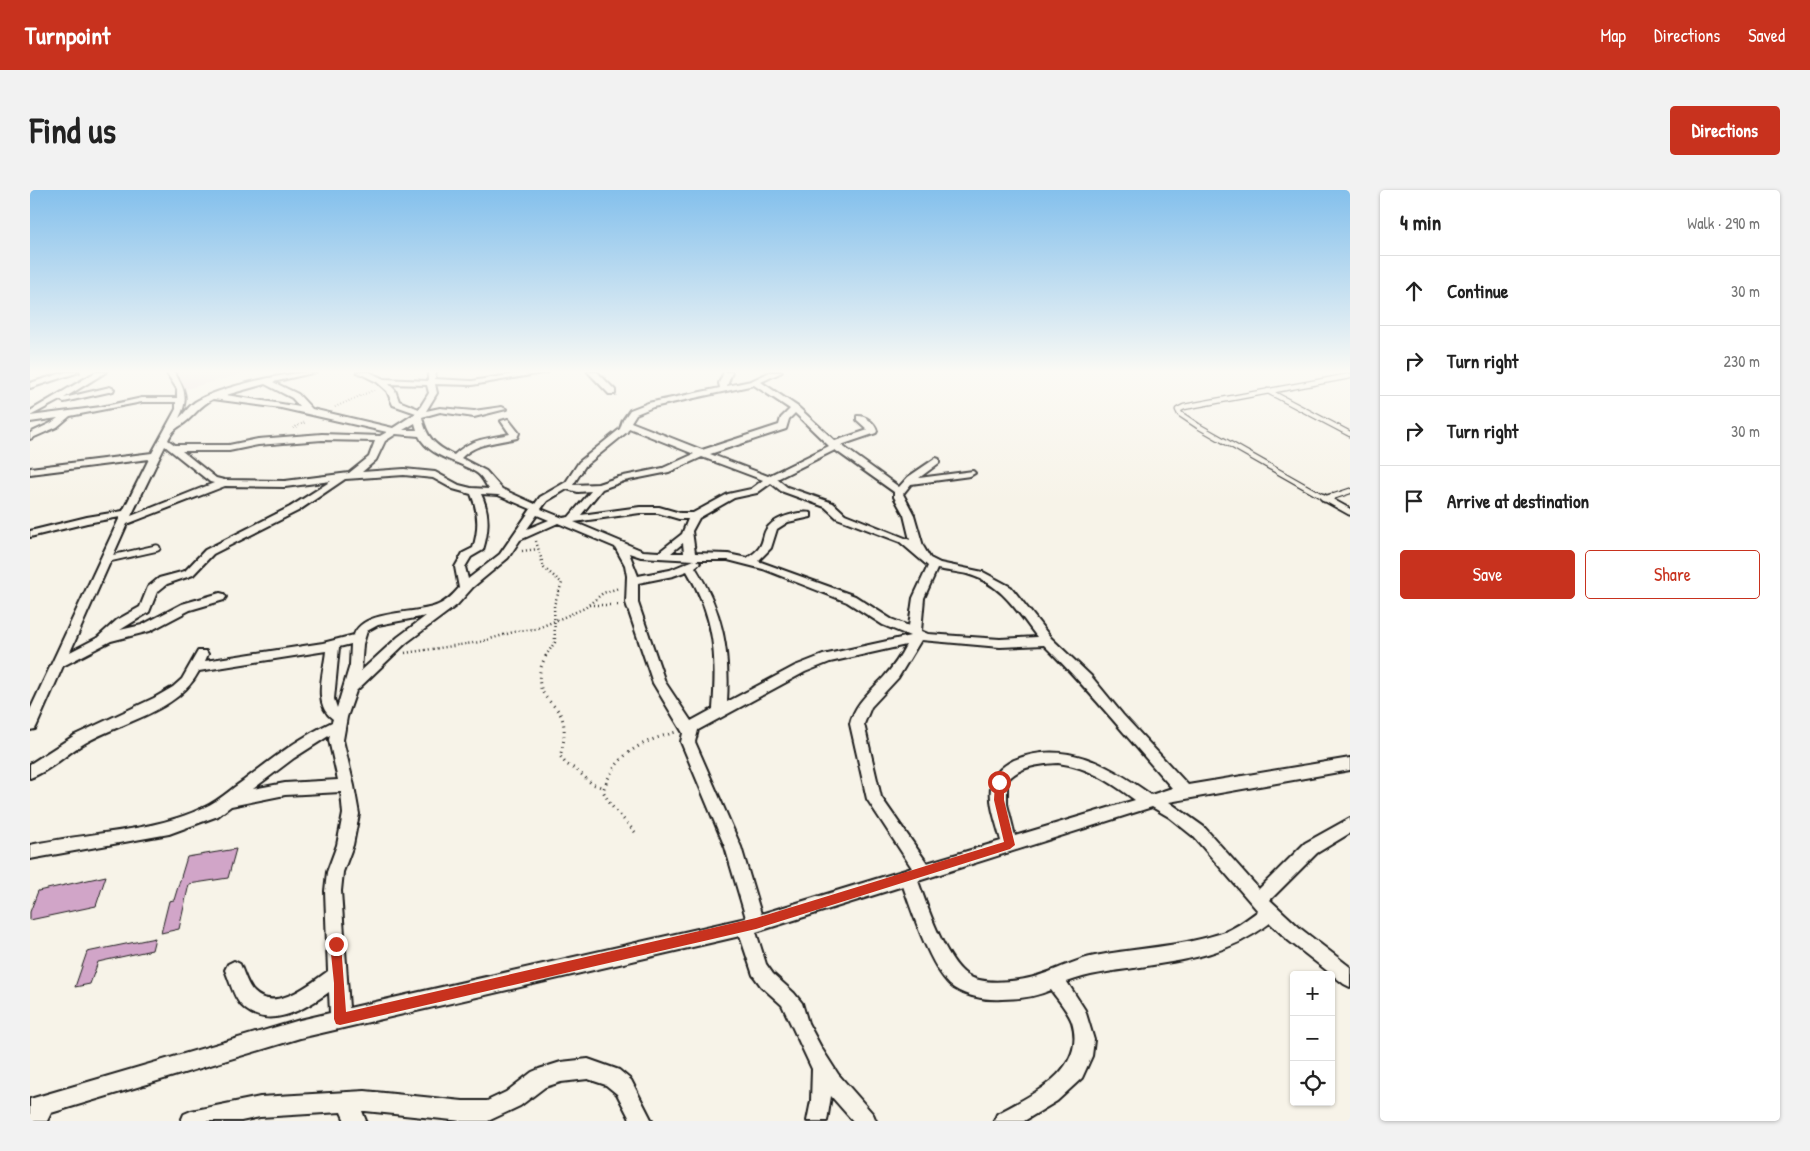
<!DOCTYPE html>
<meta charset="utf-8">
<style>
:root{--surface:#fff;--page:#f2f2f2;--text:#222;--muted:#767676;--line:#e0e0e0;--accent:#c8321e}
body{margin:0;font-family:"Patrick Hand",sans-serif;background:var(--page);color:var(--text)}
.controls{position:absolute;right:15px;bottom:15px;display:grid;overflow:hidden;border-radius:5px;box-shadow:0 1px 4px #0004}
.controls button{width:45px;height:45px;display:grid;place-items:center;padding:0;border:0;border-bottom:1px solid var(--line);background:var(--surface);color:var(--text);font:25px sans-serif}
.stop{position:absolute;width:15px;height:15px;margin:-11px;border:4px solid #c8321e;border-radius:50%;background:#fff}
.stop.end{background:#c8321e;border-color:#fff;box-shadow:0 1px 5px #0008}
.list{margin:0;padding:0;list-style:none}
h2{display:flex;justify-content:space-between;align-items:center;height:65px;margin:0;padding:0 20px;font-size:21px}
h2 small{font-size:16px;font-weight:400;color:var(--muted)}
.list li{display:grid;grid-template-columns:32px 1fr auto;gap:15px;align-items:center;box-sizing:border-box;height:70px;padding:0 20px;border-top:1px solid var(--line)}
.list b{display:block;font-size:19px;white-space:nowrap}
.list em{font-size:16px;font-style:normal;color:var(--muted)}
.actions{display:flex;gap:10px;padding:15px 20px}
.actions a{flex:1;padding:11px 0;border:1px solid var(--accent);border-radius:5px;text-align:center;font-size:18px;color:var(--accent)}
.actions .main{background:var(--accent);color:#fff}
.icon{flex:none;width:28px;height:28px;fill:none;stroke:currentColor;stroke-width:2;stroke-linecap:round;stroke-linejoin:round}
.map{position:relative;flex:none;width:1320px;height:931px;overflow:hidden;border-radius:5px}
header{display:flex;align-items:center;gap:30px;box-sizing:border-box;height:70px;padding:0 25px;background:var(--accent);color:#fff}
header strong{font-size:24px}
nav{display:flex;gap:28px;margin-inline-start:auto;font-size:18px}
.intro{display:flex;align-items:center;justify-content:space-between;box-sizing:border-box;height:120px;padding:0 30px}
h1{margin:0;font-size:35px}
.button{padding:12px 22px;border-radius:5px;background:var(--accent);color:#fff;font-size:18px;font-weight:700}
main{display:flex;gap:30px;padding:0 30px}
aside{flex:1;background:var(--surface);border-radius:5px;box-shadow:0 1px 4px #0004}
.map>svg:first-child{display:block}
</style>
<header>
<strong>Turnpoint</strong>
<nav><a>Map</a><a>Directions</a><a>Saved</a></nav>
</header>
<div class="intro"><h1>Find us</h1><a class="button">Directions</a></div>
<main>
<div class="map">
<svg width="1320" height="931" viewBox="0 0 1320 931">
<rect width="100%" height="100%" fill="#f7f3e8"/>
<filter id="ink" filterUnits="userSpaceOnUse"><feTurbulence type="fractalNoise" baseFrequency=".02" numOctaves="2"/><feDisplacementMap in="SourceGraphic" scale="10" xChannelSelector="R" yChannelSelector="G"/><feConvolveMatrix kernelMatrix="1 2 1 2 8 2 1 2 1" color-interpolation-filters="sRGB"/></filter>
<g filter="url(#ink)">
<path fill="#ecdcde" d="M140,182h78l-62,17z"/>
<path fill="#d1a5c8" stroke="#1c1c1c" d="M206,659l-8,29 -39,6 -10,45 -18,4 8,-32 5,-1 13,-43z
M76,686l-10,30 -66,14v-8l8,-21z
M125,748l-3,12 -54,12 -8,22 -15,3 12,-35z"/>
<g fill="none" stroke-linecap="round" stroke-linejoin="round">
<defs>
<path id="service-far1" d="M1238,201l82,43
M1295,308l-127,-72 -18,-12 -2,-4 6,-3 166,-31
M1299,308l21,-7"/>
<path id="service" d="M1293,307l27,15
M1295,309l7,-2
M78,369l49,-11"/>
<path id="minor" d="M36,182h13l-49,16v-5z
M66,182h10l-42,26 46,-11 4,2 -1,2 -49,11 -4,-2 -30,16 71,-9 41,-9h35v-9l-11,-17h8c11,17 15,27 5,46 6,-5 10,-12 16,-16 23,-15 93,-30 121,-30l-43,10 25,12 14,15 81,19 23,-15 -23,-8 -6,-14 -10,-9 -20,-10h12l15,7 44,2v-9h8l-1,7 37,2 54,-9h22l-76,13 -37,-1 2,9 -11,18 14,-3 34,3 28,-4 4,2 -32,8 -34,-5 -18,5c4,20 13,29 32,38 16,-16 35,-17 56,-21l-9,-13 7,-2 11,14 -2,5c-21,5 -40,4 -56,20l25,13 16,18 33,15 5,-7 26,-15 13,-20 41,-33 3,-9 7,-10 18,-7 72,-15 -1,-5 5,-11h8l-5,14 24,-5 19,-9h12l-21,10 37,25 37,34 33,-11 -11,-10v-4c8,-1 18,7 20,15l-1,2 -35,12 58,42 9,-10 28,-19 3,1v4l-20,15 54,-7 2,2 -5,3 -59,8 -8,10 11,21 9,31 7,12 10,5 43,9 28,15 40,51 40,38 32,39 65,70 162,-27v12l-181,32 35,25 55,62 46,-46 45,-25v15l-33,20 -47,47 31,29 49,38v20l-6,-3 -55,-43 -19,-18c-42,32 -84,37 -136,45 -22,3 -45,6 -67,14l18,28 9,30 -2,16 -10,22 -25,23 -33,20h-30l3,-7c34,-19 90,-43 75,-92 -4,-11 -14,-22 -21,-32 -16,7 -32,9 -49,9 -16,1 -34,-2 -48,-11 -22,-15 -42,-77 -51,-102l-147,46 10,32 7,10 21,19 8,10 6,20 14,26 16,25 35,40 3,7h-23l-22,-25 -4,25h-20l4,-20 1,-32 -30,-64 -21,-19 -8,-11 -13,-39 -440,102 -249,75 -4,8h-17v-22l270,-79 30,-7 -1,-21c-24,17 -62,40 -88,13 -8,-9 -11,-24 -16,-35l3,-6 6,-3 6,3c4,9 7,21 14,28 21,21 56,-8 74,-21l-3,-80 2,-19 10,-27 6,-31 -2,-22 -56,3 -54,11 -13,10 -49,18 -139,25v-14c57,-13 122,-12 175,-38 14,-6 26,-18 38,-26 29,-22 57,-44 89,-59l1,-3c-21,-15 -9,-47 -7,-68l-127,20c-21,41 -76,50 -114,72 -18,10 -35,28 -55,35v-14l45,-29 79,-37 19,-11 9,-8 16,-28h8l2,3 -3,7 118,-18 31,-8c9,-26 62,-20 84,-30 9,-4 15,-10 21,-17l-4,-21 8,-14 10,-5c6,-18 6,-36 -2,-54l-18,-5 -20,-11 -29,-3 -59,4 -47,32 -85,43 -20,21 -26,9 -10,8 -8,20 -29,18 22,-5 40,-21 38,-11 4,1 2,3 -2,3 -34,10 -40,21 -39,10 -48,25 -26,59 -2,4 -5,1v-20l90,-193 -33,6 -57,14v-6l57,-14 36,-6 26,-52 -119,15v-6l122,-15 24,-44v-7h-34l-72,14 -13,11 -27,12v-6l21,-10 7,-5 -28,4v-11zM235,194l27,14 8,9 -74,-12zM359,194l38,1 2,8 -10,16 -20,-8 -4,-11zM724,195l36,24 -9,9 -2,7 -77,25 -71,-28 5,-8 17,-7zM183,209l68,9 106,24 -7,4 -58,-2 -64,5 -29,6h-54l-7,-5c7,-14 10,-11 20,-20 9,-8 13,-15 25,-21zM765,223l34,33 -61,30 -58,-22 76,-25 3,-10zM385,233l2,7h-14zM599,238l65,26 -31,14 -44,9 -21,7 -25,1 12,-19 42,-34zM366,244l23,2c11,22 39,24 58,37 6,4 8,11 12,16l-18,-1 -12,-3 -24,-13 -31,-3 -42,3 14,-12 9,-19zM292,250l53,1 -6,16 -20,16 -64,8 -61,-1 -8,-2 -34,-27h47l29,-6zM135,256l45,36 4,1 -83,33zM805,260l59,42v5l10,18 6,25 -65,-26 -12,-11 -46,-16 -10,-8zM672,267l61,23 -12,9 -23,5 -35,19h-13l-21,-6h-19l-59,8 21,-26 22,-8 45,-9zM301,291l-41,26 -85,43 -20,21 -26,7 -11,9 -8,20 -23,13 -20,18 -27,14 57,-128 98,-38 60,1zM741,293l10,8 44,16 12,11 63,24 28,24 -15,32 -4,28 -18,-7 -36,-23 -97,-35 13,-13 6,-19 11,-7 23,-5v-4c-12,-2 -34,4 -42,13 -10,10 0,19 -22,32l-19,-4 -33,-1 -3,-22 7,-13 35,-20 23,-5zM537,299l11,3 13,-1 -22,26 -6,1 -22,-9 6,-8zM451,304l17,1 33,14 -31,45 -32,25 -3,-12 6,-10 12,-7c6,-19 7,-38 -2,-56zM610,323h18l21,6h9l-6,15 -23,18 -16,-1 -69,-29zM507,325l12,5 -22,9zM528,333l57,24 10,18 2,11 -1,27 27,80 30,50 -2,9 44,105 21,71 -397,90 -8,-117 2,-19 10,-27 6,-31 -5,-28 -11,-46 4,-23 9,-26 50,-48 51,-38 16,-18 35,-29 12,-18zM653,353l1,10h-13zM599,363l12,4 53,3 -24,10 -32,6zM666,370h32l35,9 84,33 36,23 27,11 -87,19 -28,11 -68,36c3,-51 -4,-91 -32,-135l5,-4zM907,379c10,2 21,3 30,5 34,9 50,37 70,63l-37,2 -72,-5 -7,-3 3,-33zM657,381c28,47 30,85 26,138l-22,12 -26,-39 -27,-79v-20l35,-7zM396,426l-28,21 -37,34 2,-27 4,-13 11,-6zM891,450l79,7 44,-2c46,45 85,95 128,143l-21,7c-42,-30 -86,-56 -137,-35 -12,6 -22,15 -23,28 -2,18 6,36 10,53l-74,22 -46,-66 -17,-73 7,-17 27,-29zM321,454l-1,21 -13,43 -3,-9 5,-52zM876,455c-6,12 -14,23 -22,32 -14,15 -29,26 -34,47l17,75 45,69 -151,46 -20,-67 -46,-105 3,-12 107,-58 25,-10zM300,545l-1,5 9,40 -53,3 -32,6 41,-31zM1028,573c30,4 53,19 77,37l-120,36 -8,-32v-23c12,-15 33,-17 51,-18zM1122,617l17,10 25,20 64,74c-12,9 -25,19 -39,23 -40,13 -83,14 -124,22 -26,5 -49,21 -76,24 -15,2 -39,4 -52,-5 -22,-15 -40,-69 -49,-94z
M558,182h9l18,18v4h-6z
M558,869l31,11 12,10 21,41h-21l-14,-27 -11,-9 -18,-6 -27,3 -16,5 -25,19 -32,15h-26l-97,-10h-3l4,10h-21l-4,-9 -81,5 -19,4h-60l3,-7 7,-3 69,-14 105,-6 98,10h24l19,-9 26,-20 7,-3 22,-7z"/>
</defs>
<use href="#service-far1" stroke="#1c1c1c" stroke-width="7"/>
<use href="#service" stroke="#1c1c1c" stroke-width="9"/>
<use href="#minor" stroke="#1c1c1c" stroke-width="4"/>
<path stroke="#1c1c1c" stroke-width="2" stroke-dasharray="0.5 2.5" stroke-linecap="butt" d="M305,217l41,-18
M263,238l13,-6"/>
<path stroke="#1c1c1c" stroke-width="2.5" stroke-dasharray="1 3" stroke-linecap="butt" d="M506,351l8,27 18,15 -8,22 1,37 -10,15
M492,361l16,-2
M559,415h31
M375,463l75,-11 37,-11 19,-2 49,-21 18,-15 16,-5"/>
<path stroke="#1c1c1c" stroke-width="3" stroke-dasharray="1 4.5" stroke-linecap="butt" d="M516,466c-7,12 -10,27 -1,40 5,7 14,13 17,22 4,11 2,27 -2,38l6,8 11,6 15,14 12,4
M605,642l-25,-28 -7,-13c13,-38 37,-49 73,-59"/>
<use href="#service-far1" stroke="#f7f3e8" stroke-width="4.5"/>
<use href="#service" stroke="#f7f3e8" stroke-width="5.5"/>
<use href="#minor" fill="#f7f3e8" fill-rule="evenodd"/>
</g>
</g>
<linearGradient id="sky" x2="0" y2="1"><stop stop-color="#84c0ec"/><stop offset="0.58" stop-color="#fbfaf5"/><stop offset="1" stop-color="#fbfaf5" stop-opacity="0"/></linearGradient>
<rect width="1320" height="313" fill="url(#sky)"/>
<path fill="#c8321e" d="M969,588l5,4v18l11,45 -5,4 -254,80 -416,96 -4,-1 -2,-5v-36l-4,-39 2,-4 4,-2 4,2 1,4 5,68 410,-94 248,-76 -10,-42 1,-18z"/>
</svg>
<div class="controls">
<button>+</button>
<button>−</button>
<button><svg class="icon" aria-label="locate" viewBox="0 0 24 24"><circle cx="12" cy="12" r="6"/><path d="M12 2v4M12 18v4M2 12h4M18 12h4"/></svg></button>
</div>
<div class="stop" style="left:969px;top:592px"></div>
<div class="stop end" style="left:306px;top:754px"></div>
</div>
<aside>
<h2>4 min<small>Walk · 290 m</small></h2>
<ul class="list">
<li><svg class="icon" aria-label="ahead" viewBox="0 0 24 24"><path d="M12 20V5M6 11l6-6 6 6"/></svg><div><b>Continue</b></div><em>30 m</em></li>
<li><svg class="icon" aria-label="right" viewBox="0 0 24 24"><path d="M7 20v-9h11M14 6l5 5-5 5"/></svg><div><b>Turn right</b></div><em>230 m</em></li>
<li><svg class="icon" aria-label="right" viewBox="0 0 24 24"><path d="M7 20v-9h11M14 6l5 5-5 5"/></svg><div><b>Turn right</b></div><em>30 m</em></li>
<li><svg class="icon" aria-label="arrive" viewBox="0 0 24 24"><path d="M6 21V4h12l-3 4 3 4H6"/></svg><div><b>Arrive at destination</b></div></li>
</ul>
<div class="actions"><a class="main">Save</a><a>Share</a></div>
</aside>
</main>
